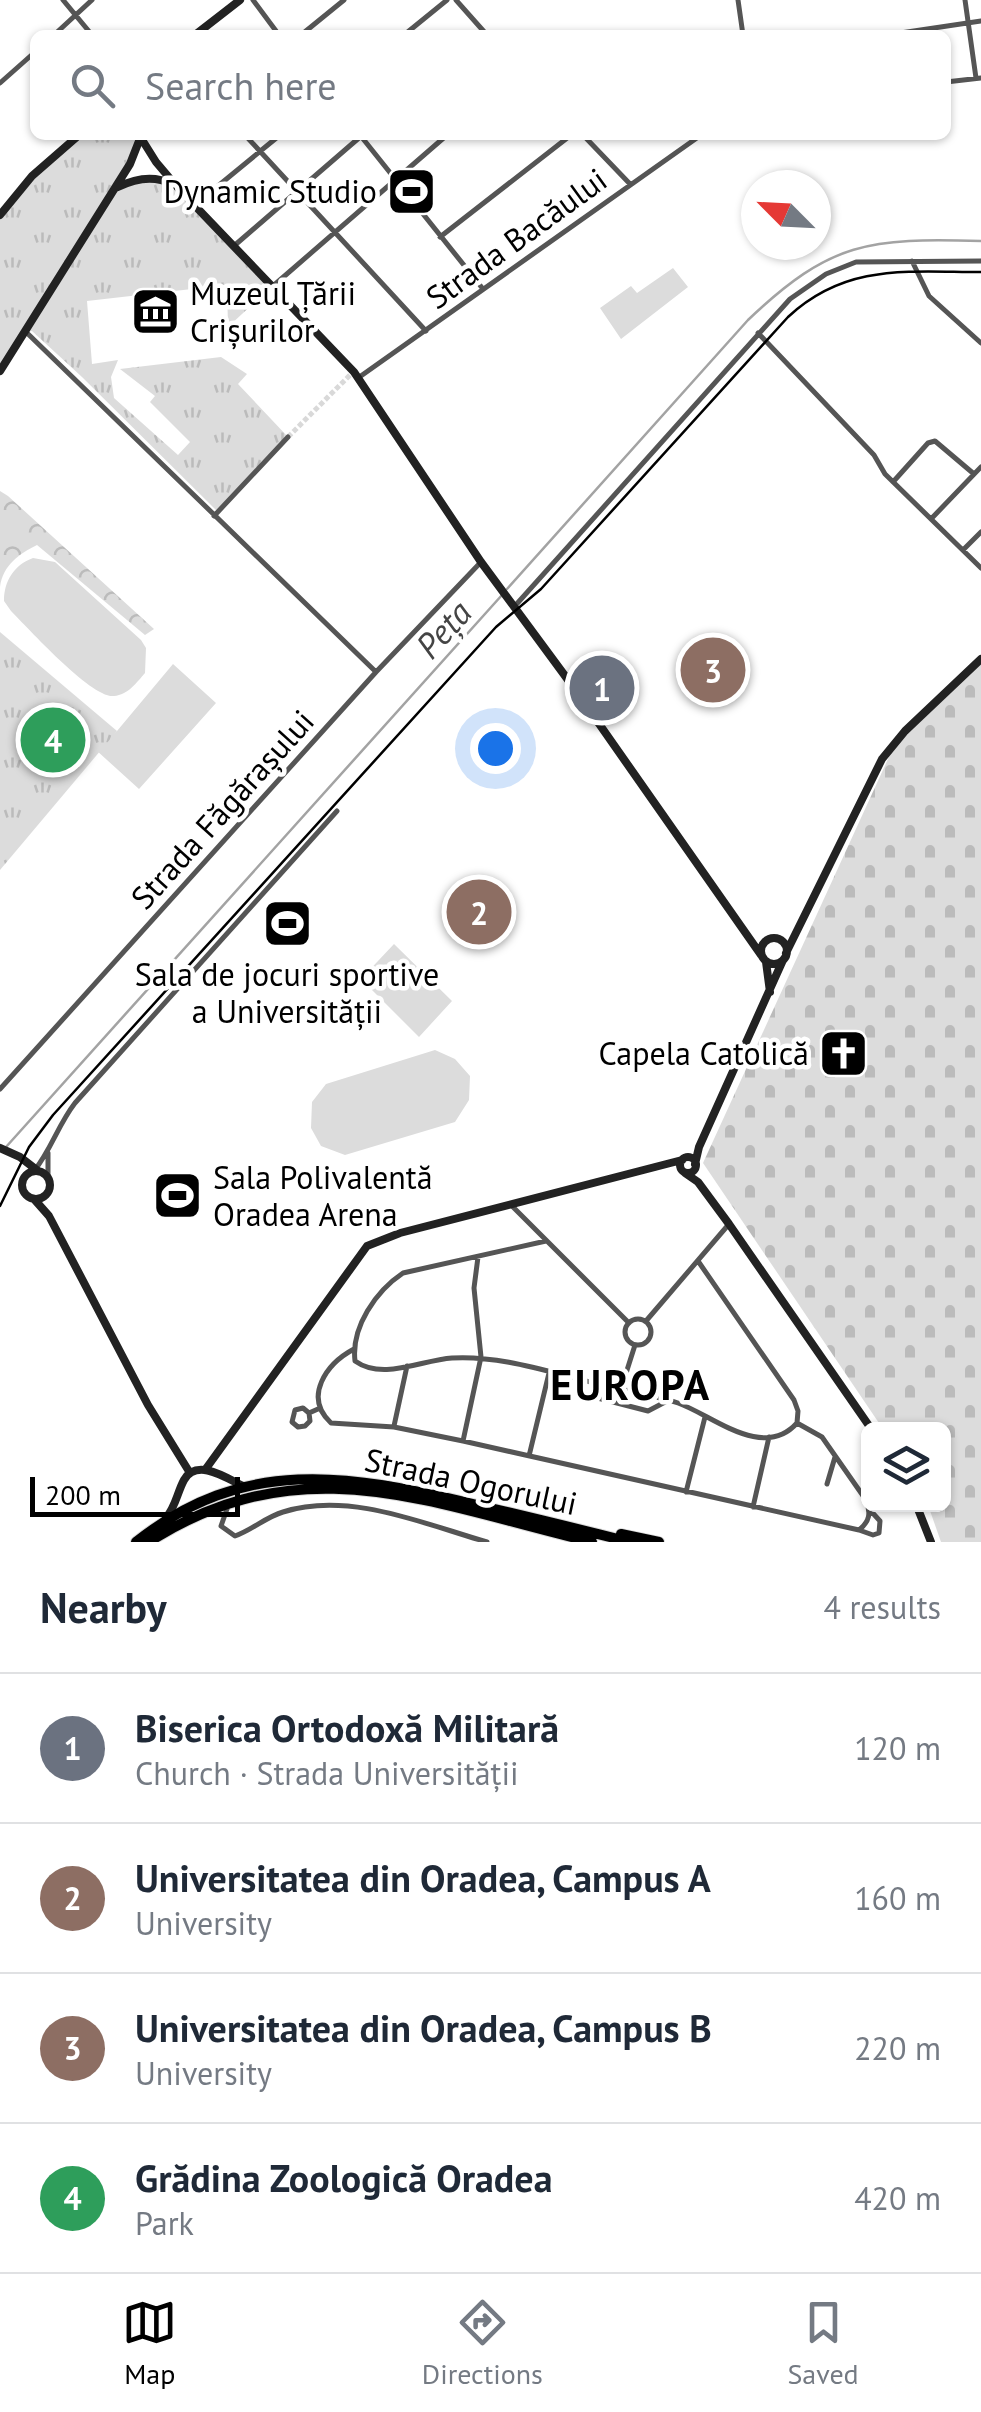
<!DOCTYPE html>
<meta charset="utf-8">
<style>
:root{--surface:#fff;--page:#f6f6f7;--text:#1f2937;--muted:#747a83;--line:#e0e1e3;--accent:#000}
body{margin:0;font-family:"PT Sans",sans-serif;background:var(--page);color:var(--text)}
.controls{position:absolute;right:30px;bottom:30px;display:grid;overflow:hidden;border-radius:15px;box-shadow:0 2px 8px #0004}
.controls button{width:90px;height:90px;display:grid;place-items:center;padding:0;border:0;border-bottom:2px solid var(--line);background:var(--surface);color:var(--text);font:50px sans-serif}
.compass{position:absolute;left:741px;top:170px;width:90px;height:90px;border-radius:50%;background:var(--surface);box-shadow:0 2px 8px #0004;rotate:294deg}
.scale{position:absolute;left:30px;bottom:25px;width:210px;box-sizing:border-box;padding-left:10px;border:5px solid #000;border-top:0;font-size:28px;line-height:35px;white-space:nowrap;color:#000;-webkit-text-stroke:8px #fff;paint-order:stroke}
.you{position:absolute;left:495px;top:748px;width:35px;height:35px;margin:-25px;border:8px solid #fff;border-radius:50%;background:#1a73e8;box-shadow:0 0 0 15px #1a73e833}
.badge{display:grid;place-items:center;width:65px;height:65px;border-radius:50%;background:var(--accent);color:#fff;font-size:32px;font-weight:700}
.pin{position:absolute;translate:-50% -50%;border:5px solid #fff;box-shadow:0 2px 10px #0006}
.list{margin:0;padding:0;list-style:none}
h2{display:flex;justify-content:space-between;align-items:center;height:130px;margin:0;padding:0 40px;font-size:42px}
h2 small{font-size:32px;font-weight:400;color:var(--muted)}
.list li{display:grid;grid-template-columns:65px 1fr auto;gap:30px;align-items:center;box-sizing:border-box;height:150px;padding:0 40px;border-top:2px solid var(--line)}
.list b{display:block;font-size:38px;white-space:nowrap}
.list p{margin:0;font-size:32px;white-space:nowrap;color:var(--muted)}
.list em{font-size:32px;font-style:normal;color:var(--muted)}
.icon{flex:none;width:55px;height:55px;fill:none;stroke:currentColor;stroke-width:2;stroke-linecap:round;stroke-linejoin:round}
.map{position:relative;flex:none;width:981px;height:1542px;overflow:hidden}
.search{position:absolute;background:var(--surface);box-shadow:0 2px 8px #0004;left:30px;right:30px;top:30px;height:110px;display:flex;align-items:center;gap:25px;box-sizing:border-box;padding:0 35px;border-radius:15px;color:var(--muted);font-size:38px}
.sheet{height:730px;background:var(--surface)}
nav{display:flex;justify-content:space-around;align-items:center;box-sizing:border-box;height:140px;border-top:2px solid var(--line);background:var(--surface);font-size:28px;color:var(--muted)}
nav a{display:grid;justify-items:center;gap:5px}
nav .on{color:var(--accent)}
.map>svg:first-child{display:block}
</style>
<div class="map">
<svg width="981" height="1542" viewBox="0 0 981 1542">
<defs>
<pattern id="forest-crowns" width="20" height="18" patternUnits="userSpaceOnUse" patternTransform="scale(2.5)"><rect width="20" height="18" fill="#dcdcdc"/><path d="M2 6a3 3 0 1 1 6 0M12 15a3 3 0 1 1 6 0" fill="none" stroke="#bbb"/></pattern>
<pattern id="cemetery-stones" width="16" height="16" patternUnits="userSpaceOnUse" patternTransform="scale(2.5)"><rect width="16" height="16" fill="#dcdcdc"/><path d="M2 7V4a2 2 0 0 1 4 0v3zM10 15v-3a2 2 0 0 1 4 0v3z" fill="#bbb"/></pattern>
<pattern id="park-tufts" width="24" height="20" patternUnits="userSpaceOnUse" patternTransform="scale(2.5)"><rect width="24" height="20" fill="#dcdcdc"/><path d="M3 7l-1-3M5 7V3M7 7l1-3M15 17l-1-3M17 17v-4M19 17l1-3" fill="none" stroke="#bbb"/></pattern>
</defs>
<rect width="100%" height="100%" fill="#fff"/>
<path fill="#dcdcdc" d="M673,268l15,19 -67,52 -21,-31 31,-22 6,7z
M33,558l22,4 86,78 5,8 -1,25c-8,9 -17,22 -31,23 -22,3 -86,-68 -103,-85l-7,-10c0,-20 10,-36 29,-43z
M173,664l43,39 -77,86 -43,-39 21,-19z
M394,944l58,57 -33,36 -58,-58z
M435,1050l20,9 15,17 -1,24 -14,22 -110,33 -24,-9 -10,-18 1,-26 14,-18z"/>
<path fill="url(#forest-crowns)" d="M0,491l8,5 146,133 -9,6 -108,-90c-18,9 -34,20 -37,42z"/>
<path fill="url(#cemetery-stones)" d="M981,663v879h-40l-13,-37 16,-1v-74l-61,-1 -180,-266 190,-415z"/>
<path fill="url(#park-tufts)" d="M79,135h62l-25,53 19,-11 26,6 17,9 91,97 -41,38 -1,-42 -140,16 5,63 26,-4 -7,17 3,21 64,57 12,-13 -40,-40 5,-6 -35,-27 101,-12 26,17 -9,10 50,53 -70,75 -136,-135 -50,-46 -6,1 -26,39v-156l32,-39z
M0,632l117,99 -117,139z"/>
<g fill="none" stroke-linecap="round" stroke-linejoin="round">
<path stroke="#a3a3a3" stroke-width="2.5" d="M507,589l241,-269c83,-79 121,-82 233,-79
M6,1147l496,-552"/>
<path stroke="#d9d9d9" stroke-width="5" stroke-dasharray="5 2.5" stroke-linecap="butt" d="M288,437l65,-65"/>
<defs>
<path id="highway" d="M621,1534l38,8
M136,1542c108,-86 212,-68 337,-38 52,12 105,25 157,38
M149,1542c153,-98 282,-38 443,0"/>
</defs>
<use href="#highway" stroke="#dbdbdb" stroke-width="12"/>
<path stroke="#555" stroke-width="5" d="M63,0l29,35
M253,0l26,35
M456,0l31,35
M738,0l5,35
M965,0l11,78
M54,35l38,-35
M301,35l43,-35
M404,35l43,-35
M887,35l94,-14
M946,82l35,-4
M0,83l35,-31
M245,135l181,196
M360,135l123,154
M583,135l47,49
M196,204l84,-69
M440,237l131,-102
M235,245l125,-108
M912,261l17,35 52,47
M273,286l174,-151
M26,332l349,339
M758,333l116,122 11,19 96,94
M358,378l343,-243
M893,482l35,-39 7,-2 39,33
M214,516l74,-79
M931,519l50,-52
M963,550l18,-18
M514,607l276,-308 36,-25 30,-12 125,-1
M0,1089l376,-417 105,-110
M34,1171c17,-21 24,-46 41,-68l262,-292
M48,1178v-25
M511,1205l118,118
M546,1241l-143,32c-27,18 -52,54 -48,88 28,20 66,-1 97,-3 51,-3 102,16 151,27 25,6 51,10 75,18 34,12 85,58 119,20l1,-12 -4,-11 -96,-139
M625 1332a13 13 0 1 1 26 0a13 13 0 1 1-26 0Z
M646,1321l83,-97
M354,1349c-28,15 -51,48 -23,74l63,4 69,14 396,89c11,-9 12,-17 7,-30l-44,-63 -25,-14
M576,1379l10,16 62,16 21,-11
M621,1389l14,-44
M309,1413l-6,-5 -8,2 -3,12 6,5 7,-1 5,-5 -1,-8 9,-4
M394,1426l13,-60
M463,1441l18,-84 -7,-69 4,-31
M529,1456l20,-83
M827,1484l8,-27
M686,1492l19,-75
M753,1507l16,-70
M227,1509l-6,17 14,10c17,-6 31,-19 48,-24 66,-21 141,12 204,30
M859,1530l14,5 6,-2 1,-12 -10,-11"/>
<path stroke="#222" stroke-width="8" d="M195,35l45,-35
M141,138l15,24 22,26 176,184 127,190 93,126 187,267
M118,187c18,-9 36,-12 54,-3
M0,215l32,-39 47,-41
M0,371l130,-207 11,-28
M761 951a13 13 0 1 1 26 0a13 13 0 1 1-26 0Z
M786,953l96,-194 23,-28 76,-72
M766,962l4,30
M0,1148l20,9 18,14
M680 1165a8 8 0 1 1 16 0a8 8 0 1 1-16 0Z
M695,1164l4,-17 84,-187
M22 1185a14 14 0 1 1 28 0a14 14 0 1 1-28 0Z
M685,1173l13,9 31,42 143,206
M34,1199l15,17 99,189 42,68
M205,1470l162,-224 33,-13 282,-73
M916,1504l15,38
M166,1518c10,-12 11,-25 18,-38 13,-23 44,-1 61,7"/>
<use href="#highway" stroke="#000" stroke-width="10"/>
<path stroke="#000" stroke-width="2.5" d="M0,1206l29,-59 24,-32 443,-488 45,-38 247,-272c58,-54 120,-45 193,-45"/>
</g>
<defs>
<symbol id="stadium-square" viewBox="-11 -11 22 22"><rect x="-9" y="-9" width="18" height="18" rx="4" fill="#000" stroke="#fff"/><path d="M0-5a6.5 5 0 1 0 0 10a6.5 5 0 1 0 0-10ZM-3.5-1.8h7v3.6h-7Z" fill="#fff"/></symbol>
<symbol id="museum-square" viewBox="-11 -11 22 22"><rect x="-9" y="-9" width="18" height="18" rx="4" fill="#000" stroke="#fff"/><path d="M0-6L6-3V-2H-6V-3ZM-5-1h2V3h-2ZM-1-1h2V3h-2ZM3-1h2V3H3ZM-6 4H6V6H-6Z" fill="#fff"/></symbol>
<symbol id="church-square" viewBox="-11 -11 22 22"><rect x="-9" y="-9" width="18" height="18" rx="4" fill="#000" stroke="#fff"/><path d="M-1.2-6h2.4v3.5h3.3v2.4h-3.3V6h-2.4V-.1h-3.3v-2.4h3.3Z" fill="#fff"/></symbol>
</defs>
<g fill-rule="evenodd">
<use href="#stadium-square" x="384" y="164" width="55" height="55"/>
<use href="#museum-square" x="128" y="284" width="55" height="55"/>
<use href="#stadium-square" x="260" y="896" width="55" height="55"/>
<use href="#church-square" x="816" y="1026" width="55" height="55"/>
<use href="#stadium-square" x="150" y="1168" width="55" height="55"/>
</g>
<g text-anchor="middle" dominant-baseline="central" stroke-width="9" stroke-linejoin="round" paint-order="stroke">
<g font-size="32" fill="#000" stroke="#fff" text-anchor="end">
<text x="377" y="191">Dynamic Studio</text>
<text x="190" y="293" text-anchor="start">Muzeul Țării<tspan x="190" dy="37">Crișurilor</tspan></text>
<text x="287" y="974" text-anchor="middle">Sala de jocuri sportive<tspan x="287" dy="37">a Universității</tspan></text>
<text x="809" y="1053">Capela Catolică</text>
<text x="213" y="1177" text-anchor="start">Sala Polivalentă<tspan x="213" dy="37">Oradea Arena</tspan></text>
</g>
<g font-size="32" fill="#000" stroke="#fff">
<text transform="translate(516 238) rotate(-36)">Strada Bacăului</text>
<text transform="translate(222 809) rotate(-48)">Strada Făgărașului</text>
<text transform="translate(471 1481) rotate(12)">Strada Ogorului</text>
</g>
<g font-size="35" font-style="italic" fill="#444" stroke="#fff">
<text transform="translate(443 629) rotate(-48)">Peța</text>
</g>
<g font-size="42" font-weight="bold" letter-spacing="2.5" fill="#000" stroke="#fff">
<text x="631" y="1384">EUROPA</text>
</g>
</g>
</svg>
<div class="controls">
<button><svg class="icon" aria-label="layers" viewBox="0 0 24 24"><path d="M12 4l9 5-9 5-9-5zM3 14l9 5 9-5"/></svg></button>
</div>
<svg class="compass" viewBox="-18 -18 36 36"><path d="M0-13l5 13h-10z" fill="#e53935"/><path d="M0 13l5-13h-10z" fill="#747a83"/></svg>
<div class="scale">200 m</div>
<div class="you"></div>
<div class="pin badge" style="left:602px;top:688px;background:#6b7280">1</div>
<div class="pin badge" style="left:479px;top:912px;background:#8d6e63">2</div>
<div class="pin badge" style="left:713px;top:670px;background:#8d6e63">3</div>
<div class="pin badge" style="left:53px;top:740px;background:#2e9e5b">4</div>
<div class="search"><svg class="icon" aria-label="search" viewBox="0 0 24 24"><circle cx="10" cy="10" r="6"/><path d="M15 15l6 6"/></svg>Search here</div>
</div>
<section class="sheet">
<h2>Nearby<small>4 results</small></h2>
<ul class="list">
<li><span class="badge" style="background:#6b7280">1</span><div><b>Biserica Ortodoxă Militară</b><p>Church · Strada Universității</p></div><em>120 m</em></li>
<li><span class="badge" style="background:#8d6e63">2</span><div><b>Universitatea din Oradea, Campus A</b><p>University</p></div><em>160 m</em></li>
<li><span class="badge" style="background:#8d6e63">3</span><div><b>Universitatea din Oradea, Campus B</b><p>University</p></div><em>220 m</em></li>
<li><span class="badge" style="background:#2e9e5b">4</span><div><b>Grădina Zoologică Oradea</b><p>Park</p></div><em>420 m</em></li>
</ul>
</section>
<nav>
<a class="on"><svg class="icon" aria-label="map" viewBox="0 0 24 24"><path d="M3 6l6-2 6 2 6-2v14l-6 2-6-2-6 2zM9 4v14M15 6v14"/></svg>Map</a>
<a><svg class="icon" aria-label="directions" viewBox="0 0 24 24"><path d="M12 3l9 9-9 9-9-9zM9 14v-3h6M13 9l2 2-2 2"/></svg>Directions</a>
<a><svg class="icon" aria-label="saved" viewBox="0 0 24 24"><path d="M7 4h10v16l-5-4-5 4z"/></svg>Saved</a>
</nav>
